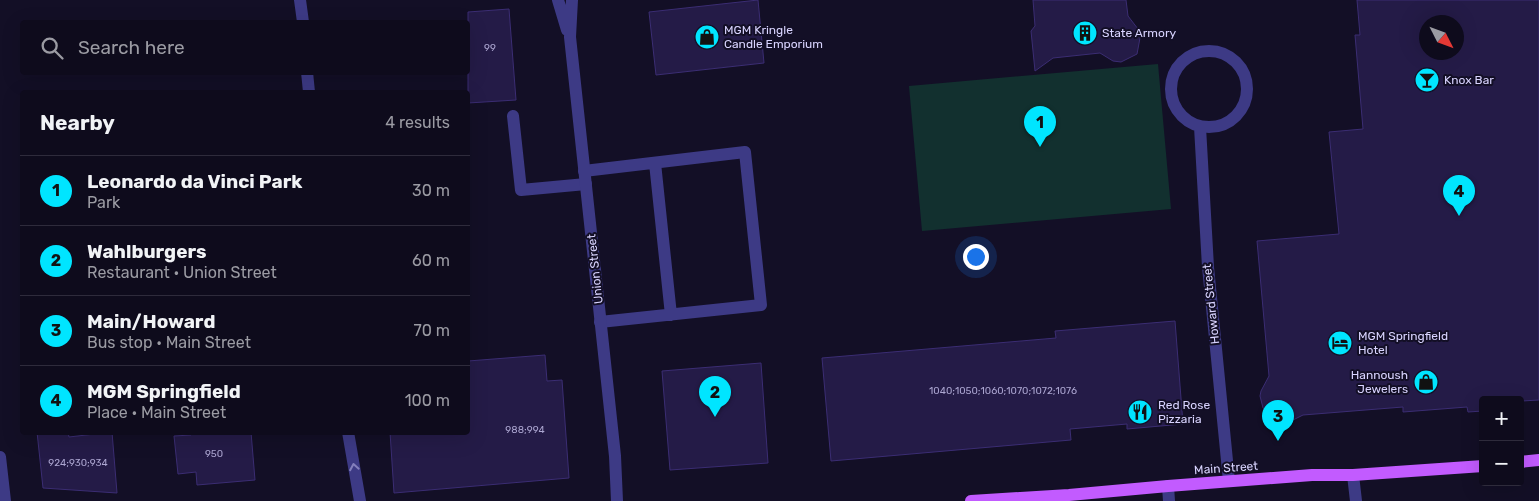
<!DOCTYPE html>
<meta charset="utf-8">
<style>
:root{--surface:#0e0b1c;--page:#171425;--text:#f1f3f6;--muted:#9b9ba3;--line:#2e2b3b;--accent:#00e5ff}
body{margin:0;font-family:Rubik,sans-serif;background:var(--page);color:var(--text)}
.controls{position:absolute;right:15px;bottom:15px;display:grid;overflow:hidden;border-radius:5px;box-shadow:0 5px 20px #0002}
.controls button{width:45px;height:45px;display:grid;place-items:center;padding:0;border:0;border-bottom:1px solid var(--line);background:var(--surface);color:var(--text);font:25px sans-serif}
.compass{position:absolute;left:1419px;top:15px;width:45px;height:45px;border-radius:50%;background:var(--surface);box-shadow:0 5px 20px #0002;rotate:132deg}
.you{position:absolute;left:975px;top:256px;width:18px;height:18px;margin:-12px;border:4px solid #fff;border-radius:50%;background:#1a73e8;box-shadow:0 0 0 8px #1a73e833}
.badge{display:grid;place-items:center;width:32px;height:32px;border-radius:50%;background:var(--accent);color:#111;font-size:16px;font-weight:700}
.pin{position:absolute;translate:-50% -41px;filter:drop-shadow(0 1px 2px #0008)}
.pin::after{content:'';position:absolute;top:26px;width:18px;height:15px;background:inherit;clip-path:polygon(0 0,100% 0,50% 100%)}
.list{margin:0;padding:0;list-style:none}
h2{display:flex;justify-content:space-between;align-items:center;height:65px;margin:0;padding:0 20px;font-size:21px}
h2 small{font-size:16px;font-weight:400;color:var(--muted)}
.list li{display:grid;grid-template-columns:32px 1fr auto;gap:15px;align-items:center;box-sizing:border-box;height:70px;padding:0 20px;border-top:1px solid var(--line)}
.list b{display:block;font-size:19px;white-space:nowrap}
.list p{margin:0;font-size:16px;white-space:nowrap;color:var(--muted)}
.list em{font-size:16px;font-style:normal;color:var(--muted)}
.icon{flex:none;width:28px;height:28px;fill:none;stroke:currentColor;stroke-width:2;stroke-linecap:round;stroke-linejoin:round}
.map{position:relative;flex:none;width:1539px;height:501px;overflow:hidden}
.search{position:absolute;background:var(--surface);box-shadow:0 5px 20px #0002;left:20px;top:20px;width:450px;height:55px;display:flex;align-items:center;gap:12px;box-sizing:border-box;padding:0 18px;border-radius:5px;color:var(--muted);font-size:19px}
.panel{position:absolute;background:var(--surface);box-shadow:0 5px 20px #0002;left:20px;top:90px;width:450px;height:345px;border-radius:5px}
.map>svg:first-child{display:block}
</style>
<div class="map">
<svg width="1539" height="501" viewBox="0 0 1539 501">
<rect width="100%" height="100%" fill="#130f26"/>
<path fill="#12302f" d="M1158,64l13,145 -249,22 -13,-145z"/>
<path fill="#241b47" stroke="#3b2d73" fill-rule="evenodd" d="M758,0l6,63 -108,12 -7,-63z
M1033,0h93l2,16 10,13 2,9 -3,16 -16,8 -8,-1 -13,-8 -47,5 -18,13 -4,-40 4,-5z
M1357,0h182v400l-17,1 1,6h-3v-7h-37v11l-15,1 -1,-5 -64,5v-5l-100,8 -14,7 -15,-3 -11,-11 -3,-12 1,-5 8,-15 -12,-135 82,-7 -10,-102 34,-3 -8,-94h5zM1426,22h30v30h-30z
M509,9l7,91 -48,3v-91z
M1175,321l8,103 -56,5v-5l-57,5 1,11 -240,21 -9,-103 234,-20 -1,-7z
M545,355l2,26 15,-1 7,98 -175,15 -4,-61h78v-71z
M761,363l7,100 -98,7 -8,-99z
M37,432h31l1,5 43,-5 5,61 -74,-5z
M190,432h61l4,48 -58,5 -1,-13 -18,2 -4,-38 17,-1z"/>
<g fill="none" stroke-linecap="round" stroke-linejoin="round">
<path stroke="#3d3a85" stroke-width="12" d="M1171 89a38 38 0 1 1 76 0a38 38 0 1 1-76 0Z
M513,116l8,74 65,-6
M1200,127l8,140 21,214
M655,163l16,152
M584,171l161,-19 16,153 -161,17
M1168,486l1,15"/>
<path stroke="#3d3a85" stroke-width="12" d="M300,0l3,22
M307,72l2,20
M348,432l12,69
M0,457l5,44
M1353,475l3,26"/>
<path stroke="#3d3a85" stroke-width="12" d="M558,0l9,30
M572,0l-2,37 45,419 2,45"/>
<path stroke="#c25bff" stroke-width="12" d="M1520,462l19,-2
M971,501l98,-6 99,-9 144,-11h41l130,-9"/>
</g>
<defs><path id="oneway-chevron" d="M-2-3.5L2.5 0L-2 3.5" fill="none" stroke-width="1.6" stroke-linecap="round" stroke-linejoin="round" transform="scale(1.25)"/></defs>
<use stroke="#837fbc" href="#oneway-chevron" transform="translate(354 467) rotate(-100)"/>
<defs>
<symbol id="building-disc" viewBox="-11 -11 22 22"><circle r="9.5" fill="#00e5ff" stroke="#130f26"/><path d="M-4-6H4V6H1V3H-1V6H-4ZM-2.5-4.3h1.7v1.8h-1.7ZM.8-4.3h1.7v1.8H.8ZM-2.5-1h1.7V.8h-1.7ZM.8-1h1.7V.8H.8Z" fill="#111"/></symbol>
<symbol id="shop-disc" viewBox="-11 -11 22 22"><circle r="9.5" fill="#00e5ff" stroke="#130f26"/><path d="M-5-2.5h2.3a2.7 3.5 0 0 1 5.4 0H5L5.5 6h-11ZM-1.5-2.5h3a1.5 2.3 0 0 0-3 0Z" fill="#111"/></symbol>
<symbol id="bar-disc" viewBox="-11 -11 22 22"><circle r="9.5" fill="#00e5ff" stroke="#130f26"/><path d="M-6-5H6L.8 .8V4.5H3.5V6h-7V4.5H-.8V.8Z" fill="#111"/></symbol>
<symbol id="hotel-disc" viewBox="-11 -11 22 22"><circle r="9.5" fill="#00e5ff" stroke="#130f26"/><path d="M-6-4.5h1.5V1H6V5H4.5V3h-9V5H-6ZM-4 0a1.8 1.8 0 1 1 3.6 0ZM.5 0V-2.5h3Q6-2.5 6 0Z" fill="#111"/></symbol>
<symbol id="restaurant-disc" viewBox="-11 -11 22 22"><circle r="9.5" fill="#00e5ff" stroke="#130f26"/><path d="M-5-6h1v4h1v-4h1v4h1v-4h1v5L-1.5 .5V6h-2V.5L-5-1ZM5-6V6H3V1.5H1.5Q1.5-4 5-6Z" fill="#111"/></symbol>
</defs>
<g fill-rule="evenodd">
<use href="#building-disc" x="1071" y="19" width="28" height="28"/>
<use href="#shop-disc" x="693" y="23" width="28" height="28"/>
<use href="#bar-disc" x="1413" y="66" width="28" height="28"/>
<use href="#hotel-disc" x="1326" y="329" width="28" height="28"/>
<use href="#shop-disc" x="1412" y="368" width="28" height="28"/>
<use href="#restaurant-disc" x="1126" y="398" width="28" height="28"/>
</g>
<g text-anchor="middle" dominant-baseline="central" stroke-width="4" stroke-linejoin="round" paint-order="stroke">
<g font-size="10" fill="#aca6d1">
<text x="490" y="48">99</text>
<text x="1003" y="391">1040;1050;1060;1070;1072;1076</text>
<text x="525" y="430">988;994</text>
<text x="214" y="454">950</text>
<text x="78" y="463">924;930;934</text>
</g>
<g font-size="12" fill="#d9d4ff" stroke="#130f26" text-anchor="start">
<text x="724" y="30">MGM Kringle<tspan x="724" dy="14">Candle Emporium</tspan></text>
<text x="1102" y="33">State Armory</text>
<text x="1444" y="80">Knox Bar</text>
<text x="1358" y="336">MGM Springfield<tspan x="1358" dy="14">Hotel</tspan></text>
<text x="1408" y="375" text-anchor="end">Hannoush<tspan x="1408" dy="14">Jewelers</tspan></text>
<text x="1158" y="405">Red Rose<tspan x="1158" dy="14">Pizzaria</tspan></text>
</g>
<g font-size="12" fill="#d9d4ff" stroke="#130f26">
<text transform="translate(595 269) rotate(-96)">Union Street</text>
<text transform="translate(1211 304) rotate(-96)">Howard Street</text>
<text transform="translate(1226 468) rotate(-4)">Main Street</text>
</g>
</g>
</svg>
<div class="controls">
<button>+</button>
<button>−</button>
</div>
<svg class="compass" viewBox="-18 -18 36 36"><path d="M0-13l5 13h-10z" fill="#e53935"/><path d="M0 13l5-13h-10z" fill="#9b9ba3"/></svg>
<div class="you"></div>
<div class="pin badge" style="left:1040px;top:147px">1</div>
<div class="pin badge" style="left:715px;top:417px">2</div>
<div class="pin badge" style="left:1278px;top:441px">3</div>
<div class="pin badge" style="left:1459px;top:216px">4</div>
<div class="search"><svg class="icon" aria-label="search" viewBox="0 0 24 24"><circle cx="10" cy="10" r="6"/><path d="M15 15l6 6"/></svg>Search here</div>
<section class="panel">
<h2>Nearby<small>4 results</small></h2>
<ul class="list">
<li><span class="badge">1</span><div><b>Leonardo da Vinci Park</b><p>Park</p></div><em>30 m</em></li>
<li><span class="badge">2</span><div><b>Wahlburgers</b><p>Restaurant · Union Street</p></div><em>60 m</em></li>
<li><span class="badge">3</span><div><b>Main/Howard</b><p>Bus stop · Main Street</p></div><em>70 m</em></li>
<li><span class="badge">4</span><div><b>MGM Springfield</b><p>Place · Main Street</p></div><em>100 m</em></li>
</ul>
</section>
</div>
